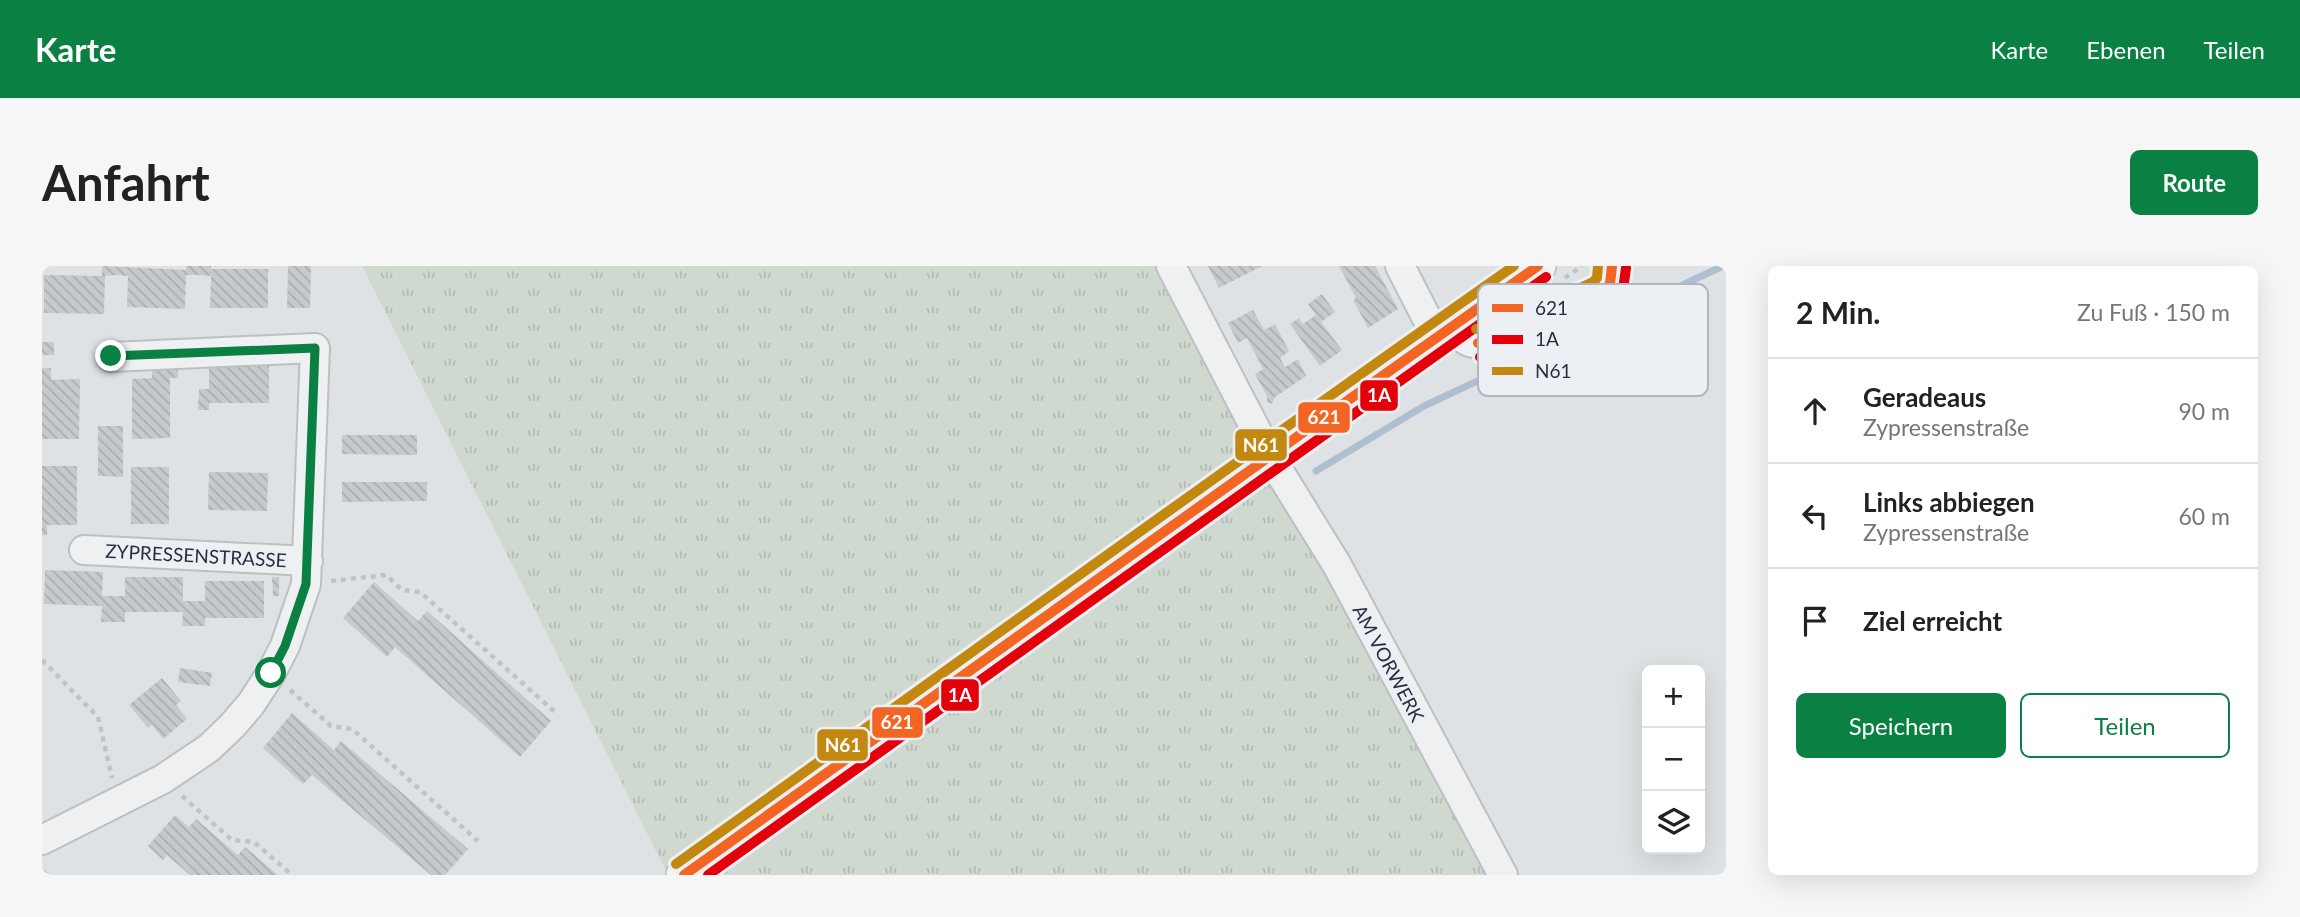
<!DOCTYPE html>
<html lang="de">
<meta charset="utf-8">
<style>
:root{--surface:#fff;--page:#f6f6f6;--text:#222;--muted:#767676;--line:#e0e0e0;--accent:#0b8043}
body{margin:0;font-family:Lato,sans-serif;background:var(--page);color:var(--text)}
.controls{position:absolute;right:21px;bottom:21px;display:grid;overflow:hidden;border-radius:10px;box-shadow:0 7px 28px #0002}
.controls button{width:63px;height:63px;display:grid;place-items:center;padding:0;border:0;border-bottom:2px solid var(--line);background:var(--surface);color:var(--text);font:35px sans-serif}
.stop{position:absolute;width:21px;height:21px;margin:-16px;border:5px solid #0b8043;border-radius:50%;background:#fff}
.stop.end{background:#0b8043;border-color:#fff;box-shadow:0 2px 7px #0008}
.list{margin:0;padding:0;list-style:none}
h2{display:flex;justify-content:space-between;align-items:center;height:91px;margin:0;padding:0 28px;font-size:30px}
h2 small{font-size:23px;font-weight:400;color:var(--muted)}
.list li{display:grid;grid-template-columns:46px 1fr auto;gap:21px;align-items:center;box-sizing:border-box;height:105px;padding:0 28px;border-top:2px solid var(--line)}
.list b{display:block;font-size:26px;white-space:nowrap}
.list p{margin:0;font-size:23px;white-space:nowrap;color:var(--muted)}
.list em{font-size:23px;font-style:normal;color:var(--muted)}
.actions{display:flex;gap:14px;padding:21px 28px}
.actions a{flex:1;padding:16px 0;border:2px solid var(--accent);border-radius:10px;text-align:center;font-size:24px;color:var(--accent)}
.actions .main{background:var(--accent);color:#fff}
.icon{flex:none;width:38px;height:38px;fill:none;stroke:currentColor;stroke-width:2;stroke-linecap:round;stroke-linejoin:round}
.map{position:relative;flex:none;width:1684px;height:609px;overflow:hidden;border-radius:10px}
header{display:flex;align-items:center;gap:42px;box-sizing:border-box;height:98px;padding:0 35px;background:var(--accent);color:#fff}
header strong{font-size:33px}
nav{display:flex;gap:38px;margin-inline-start:auto;font-size:24px}
.intro{display:flex;align-items:center;justify-content:space-between;box-sizing:border-box;height:168px;padding:0 42px}
h1{margin:0;font-size:49px}
.button{padding:18px 32px;border-radius:10px;background:var(--accent);color:#fff;font-size:24px;font-weight:700}
main{display:flex;gap:42px;padding:0 42px}
aside{flex:1;background:var(--surface);border-radius:10px;box-shadow:0 7px 28px #0002}
.map>svg:first-child{display:block}
</style>
<header>
<strong>Karte</strong>
<nav><a>Karte</a><a>Ebenen</a><a>Teilen</a></nav>
</header>
<div class="intro"><h1>Anfahrt</h1><a class="button">Route</a></div>
<main>
<div class="map">
<svg width="1684" height="609" viewBox="0 0 1684 609">
<defs>
<pattern id="grass-tufts" width="24" height="20" patternUnits="userSpaceOnUse" patternTransform="scale(1.75)"><rect width="24" height="20" fill="#d0d9d0"/><path d="M3 7l-1-3M5 7V3M7 7l1-3M15 17l-1-3M17 17v-4M19 17l1-3" fill="none" stroke="#b2bbb4"/></pattern>
<pattern id="building-back-hatch" width="6" height="6" patternUnits="userSpaceOnUse" patternTransform="scale(1.75)"><rect width="6" height="6" fill="#c7cacd"/><path d="M-1 5l2 2M0 0l6 6M5-1l2 2" fill="none" stroke="#abaeb1"/></pattern>
</defs>
<rect width="100%" height="100%" fill="#dfe2e5"/>
<path fill="url(#grass-tufts)" d="M320,0h809l332,609h-835z"/>
<g fill="none" stroke-linecap="round" stroke-linejoin="round">
<path stroke="#adbfd0" stroke-width="7" d="M1274,205l108,-65 299,-140"/>
</g>
<path fill="url(#building-back-hatch)" d="M60,0l84,4v-4h25v3h57v39h-58l1,-32 -13,-1h-12l-1,34 -58,-2 1,-31 -12,-1 -11,1 -1,38 -60,-1v-38l58,1z
M246,0h23l-1,42h-23z
M1166,0h54l-43,22z
M1297,0h36l23,43 -30,19 -15,-28 3,-2z
M1280,28l13,18 -14,10 21,28 -22,16 -30,-42 9,-6 4,6 13,-9 -8,-11z
M1211,44l11,20 11,-6 14,27 -9,7 5,9 13,-8 8,17 -31,21 -3,7 -5,-2v-6l-12,-22 8,-5 -16,-31 -9,5 -10,-20z
M0,76h12v13h-12z
M167,100h60v37h-60v7h-11l1,-21h10z
M0,102h9v12l29,-1 -1,60h-37z
M136,102v10h-8v60l-38,1v-60l20,-1v-9z
M56,160h25v51l-25,-1z
M300,169h75v20l-75,-1z
M0,200h35v59h-30v10h-5z
M89,201h38v57h-38z
M167,206l59,1 -1,38 -59,-1z
M300,216h85v19l-85,1z
M3,304l58,2 -1,24h23v-19h58v24h22v-20h59v37h-59v8h-23l1,-14h-58v10h-24l1,-16 -58,-2z
M230,311h7v19h-6z
M332,316l44,39 9,-10 124,110 -31,36 -125,-110 -8,10 -44,-39z
M138,402l32,5 -2,13 -32,-4z
M120,412l19,23 -5,4 11,14 -24,20 -11,-14 -4,3 -19,-23z
M250,447l42,37 7,-9 127,108 -23,26h-14l-119,-100 -9,9 -40,-36z
M133,549l14,12 7,-8 42,36 7,-8 33,28h-88l-23,-20 -4,5 -15,-14z"/>
<g fill="none" stroke-linecap="round" stroke-linejoin="round">
<defs>
<path id="minor" d="M1129,0l98,189 68,110 166,310
M1358,0l37,72
M1411,60c5,7 11,16 21,17 25,4 102,-38 128,-50l8,-9 2,-18
M42,284l224,11
M0,574l121,-61 46,-31 23,-22 19,-22 20,-31 14,-27 21,-62 9,-236 -204,9"/>
<path id="major" d="M642,609l420,-299 165,-121 269,-189"/>
</defs>
<use href="#minor" stroke="#bdc0c3" stroke-width="32"/>
<use href="#major" stroke="#bbbfc2" stroke-width="38"/>
<path stroke="#c0c3c6" stroke-width="4.5" stroke-dasharray="5 5" stroke-linecap="butt" d="M1523,12l17,-12
M289,315l55,-6 16,15 18,2 135,120
M0,394l56,57 14,61
M248,424l41,36 21,3 126,112
M140,530l50,44 22,2 38,33
M0,605l5,4"/>
<use href="#minor" stroke="#eef0f1" stroke-width="28"/>
<use href="#major" stroke="#f3f4f5" stroke-width="35"/>
<defs>
<path id="bus-1" d="M1436,77l28,-5 96,-45 8,-9 2,-18
M642,609c285,-203 568,-408 854,-609"/>
<path id="bus-2" d="M1438,91l31,-6 98,-46 14,-15 3,-22
M666,609c280,-199 557,-400 838,-598"/>
<path id="bus-3" d="M1434,63l26,-4 91,-43 4,-4 1,-12
M634,598c279,-199 557,-401 838,-598"/>
</defs>
<use href="#bus-1" stroke="#ecf0f5" stroke-width="16"/>
<use href="#bus-2" stroke="#ecf0f5" stroke-width="16"/>
<use href="#bus-3" stroke="#ecf0f5" stroke-width="16"/>
<use href="#bus-1" stroke="#f26522" stroke-width="10"/>
<use href="#bus-2" stroke="#e3000b" stroke-width="10"/>
<use href="#bus-3" stroke="#c3880f" stroke-width="10"/>
</g>
<g fill="none" stroke-linecap="round" stroke-linejoin="round">
<path stroke="#0b8043" stroke-width="9" d="M69,90l204,-8 -9,236 -21,62 -14,27"/>
</g>
<g text-anchor="middle" dominant-baseline="central" stroke-width="7" stroke-linejoin="round" paint-order="stroke">
<g font-size="19" fill="#26303d" stroke="#ecf0f5">
<text transform="translate(154 289) rotate(3)">ZYPRESSENSTRASSE</text>
<text transform="translate(1347 397) rotate(62)">AM VORWERK</text>
</g>
</g>
<rect x="1436" y="18" width="230" height="112" rx="10" fill="#ecf0f5" stroke="#b1b6be" stroke-width="2"/>
<rect x="1450" y="38" width="31" height="8" fill="#f26522"/>
<rect x="1450" y="69" width="31" height="9" fill="#e3000b"/>
<rect x="1450" y="101" width="31" height="8" fill="#c3880f"/>
<g font-size="19" fill="#26303d">
<text x="1493" y="49">621</text>
<text x="1493" y="80">1A</text>
<text x="1493" y="112">N61</text>
</g>
<g stroke="#ecf0f5" stroke-width="2.5">
<rect x="1317" y="113" width="40" height="33" rx="7" fill="#e3000b"/>
<rect x="1255" y="135" width="54" height="33" rx="7" fill="#f26522"/>
<rect x="1192" y="162" width="54" height="34" rx="7" fill="#c3880f"/>
<rect x="898" y="412" width="40" height="34" rx="7" fill="#e3000b"/>
<rect x="829" y="440" width="53" height="33" rx="7" fill="#f26522"/>
<rect x="774" y="462" width="53" height="34" rx="7" fill="#c3880f"/>
</g>
<g font-size="19" text-anchor="middle" font-weight="bold" fill="#fff">
<text x="1337" y="136">1A</text>
<text x="1282" y="158">621</text>
<text x="1219" y="186">N61</text>
<text x="918" y="436">1A</text>
<text x="855" y="463">621</text>
<text x="801" y="486">N61</text>
</g>
</svg>
<div class="controls">
<button>+</button>
<button>−</button>
<button><svg class="icon" aria-label="layers" viewBox="0 0 24 24"><path d="M12 4l9 5-9 5-9-5zM3 14l9 5 9-5"/></svg></button>
</div>
<div class="stop" style="left:229px;top:407px"></div>
<div class="stop end" style="left:69px;top:90px"></div>
</div>
<aside>
<h2>2 Min.<small>Zu Fuß · 150 m</small></h2>
<ul class="list">
<li><svg class="icon" aria-label="ahead" viewBox="0 0 24 24"><path d="M12 20V5M6 11l6-6 6 6"/></svg><div><b>Geradeaus</b><p>Zypressenstraße</p></div><em>90 m</em></li>
<li><svg class="icon" aria-label="left" viewBox="0 0 24 24"><path d="M17 20v-9H6M10 6l-5 5 5 5"/></svg><div><b>Links abbiegen</b><p>Zypressenstraße</p></div><em>60 m</em></li>
<li><svg class="icon" aria-label="arrive" viewBox="0 0 24 24"><path d="M6 21V4h12l-3 4 3 4H6"/></svg><div><b>Ziel erreicht</b></div></li>
</ul>
<div class="actions"><a class="main">Speichern</a><a>Teilen</a></div>
</aside>
</main>
